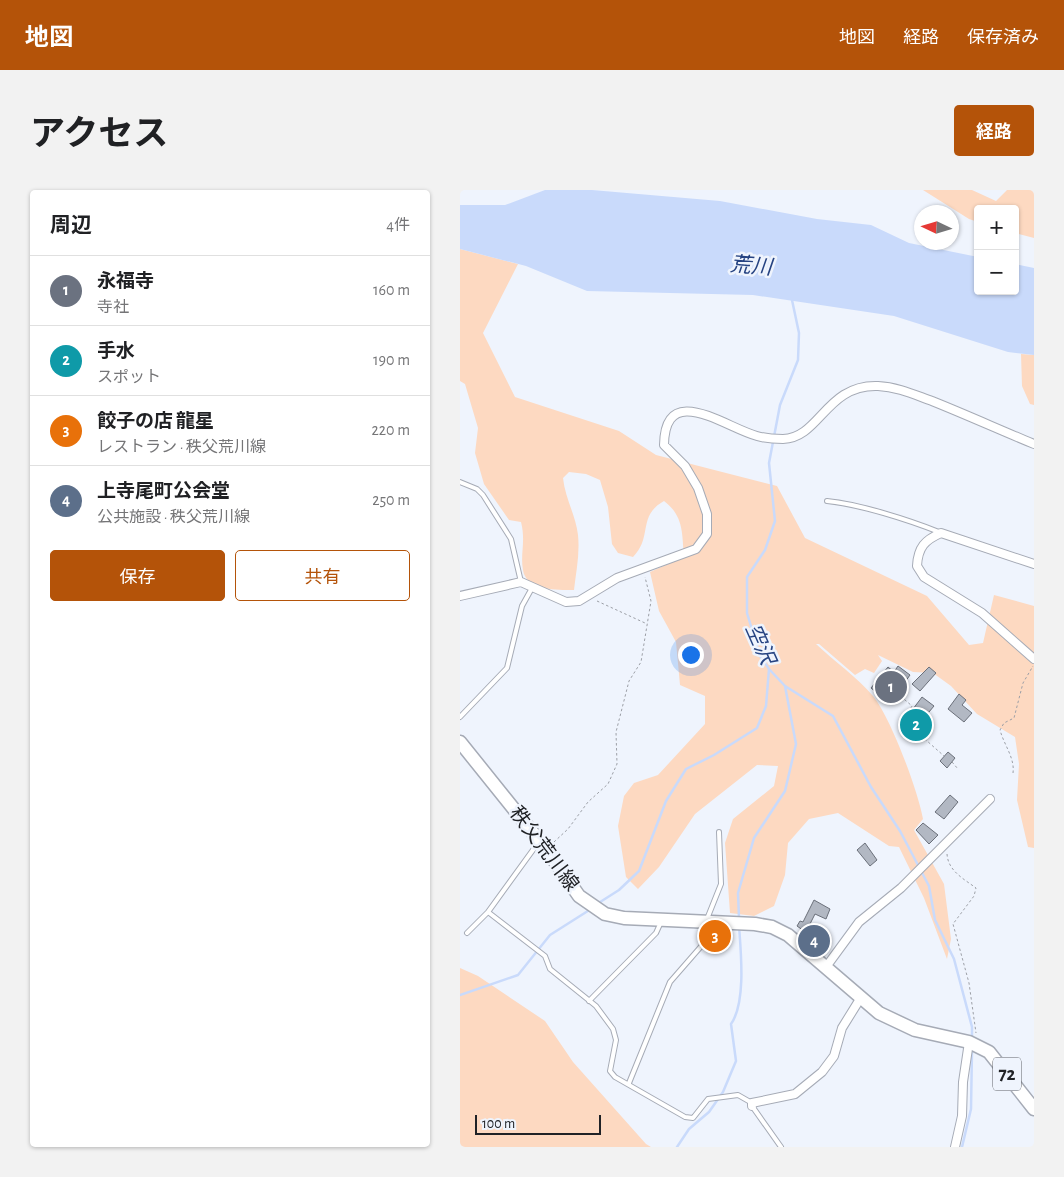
<!DOCTYPE html>
<html lang="ja">
<meta charset="utf-8">
<style>
:root{--surface:#fff;--page:#f2f2f2;--text:#202124;--muted:#757577;--line:#e0e0e0;--accent:#b45309}
body{margin:0;font-family:"Alegreya Sans","Noto Sans JP",sans-serif;background:var(--page);color:var(--text)}
.controls{position:absolute;right:15px;top:15px;display:grid;overflow:hidden;border-radius:5px;box-shadow:0 1px 4px #0004}
.controls button{width:45px;height:45px;display:grid;place-items:center;padding:0;border:0;border-bottom:1px solid var(--line);background:var(--surface);color:var(--text);font:25px sans-serif}
.compass{position:absolute;left:454px;top:15px;width:45px;height:45px;border-radius:50%;background:var(--surface);box-shadow:0 1px 4px #0004;rotate:274deg}
.scale{position:absolute;left:15px;bottom:12px;width:126px;box-sizing:border-box;padding-left:5px;border:2px solid #202226;border-top:0;font-size:14px;line-height:18px;white-space:nowrap;color:#202226;-webkit-text-stroke:4px #eff4fd;paint-order:stroke}
.you{position:absolute;left:230px;top:464px;width:18px;height:18px;margin:-12px;border:4px solid #fff;border-radius:50%;background:#1a73e8;box-shadow:0 0 0 8px #1a73e833}
.badge{display:grid;place-items:center;width:32px;height:32px;border-radius:50%;background:var(--accent);color:#fff;font-size:16px;font-weight:700}
.pin{position:absolute;translate:-50% -50%;border:2px solid #fff;box-shadow:0 1px 5px #0006}
.list{margin:0;padding:0;list-style:none}
h2{display:flex;justify-content:space-between;align-items:center;height:65px;margin:0;padding:0 20px;font-size:21px}
h2 small{font-size:16px;font-weight:400;color:var(--muted)}
.list li{display:grid;grid-template-columns:32px 1fr auto;gap:15px;align-items:center;box-sizing:border-box;height:70px;padding:0 20px;border-top:1px solid var(--line)}
.list b{display:block;font-size:19px;white-space:nowrap}
.list p{margin:0;font-size:16px;white-space:nowrap;color:var(--muted)}
.list em{font-size:16px;font-style:normal;color:var(--muted)}
.actions{display:flex;gap:10px;padding:15px 20px}
.actions a{flex:1;padding:11px 0;border:1px solid var(--accent);border-radius:5px;text-align:center;font-size:18px;color:var(--accent)}
.actions .main{background:var(--accent);color:#fff}
.map{position:relative;flex:none;width:574px;height:957px;overflow:hidden;border-radius:5px}
header{display:flex;align-items:center;gap:30px;box-sizing:border-box;height:70px;padding:0 25px;background:var(--accent);color:#fff}
header strong{font-size:24px}
nav{display:flex;gap:28px;margin-inline-start:auto;font-size:18px}
.intro{display:flex;align-items:center;justify-content:space-between;box-sizing:border-box;height:120px;padding:0 30px}
h1{margin:0;font-size:35px}
.button{padding:12px 22px;border-radius:5px;background:var(--accent);color:#fff;font-size:18px;font-weight:700}
main{display:flex;gap:30px;padding:0 30px}
aside{flex:1;background:var(--surface);border-radius:5px;box-shadow:0 1px 4px #0004}
.map>svg:first-child{display:block}
</style>
<header>
<strong>地図</strong>
<nav><a>地図</a><a>経路</a><a>保存済み</a></nav>
</header>
<div class="intro"><h1>アクセス</h1><a class="button">経路</a></div>
<main>
<aside>
<h2>周辺<small>4件</small></h2>
<ul class="list">
<li><span class="badge" style="background:#6b7280">1</span><div><b>永福寺</b><p>寺社</p></div><em>160 m</em></li>
<li><span class="badge" style="background:#0f9aa8">2</span><div><b>手水</b><p>スポット</p></div><em>190 m</em></li>
<li><span class="badge" style="background:#e8710a">3</span><div><b>餃子の店 龍星</b><p>レストラン · 秩父荒川線</p></div><em>220 m</em></li>
<li><span class="badge" style="background:#5c6f8a">4</span><div><b>上寺尾町公会堂</b><p>公共施設 · 秩父荒川線</p></div><em>250 m</em></li>
</ul>
<div class="actions"><a class="main">保存</a><a>共有</a></div>
</aside>
<div class="map">
<svg width="574" height="957" viewBox="0 0 574 957">
<rect width="100%" height="100%" fill="#eff4fd"/>
<path fill="#fdd9c1" d="M463,0h49l24,11 11,-11h27v48l-19,-5v-24h-37v13l-9,-3z
M0,59l58,15 -35,69 32,64 104,34 37,24 121,31 28,52 122,58 42,49 14,-2 11,-48 40,11v242l-6,-1 -11,-47 2,-36 -4,-27 -38,-23 -26,-28 -18,-13 -20,-1 -35,-17 4,6 -8,12 -9,-4 -10,6 -36,-31h-3c18,17 41,33 57,52 18,22 45,95 50,123l-9,11 30,54 7,55 -4,20 -23,-61 -25,-51 -10,-1 -51,-33 -29,6 -21,24 -3,32 -11,31 -20,10 -24,-3 -5,-70 8,-24 41,-33 4,-20 -21,-1 -62,49 -36,53 -21,22 -12,-12 -8,-51 6,-30 10,-13 24,-8 47,-51v-28l-25,-11 -4,-43 -17,-31 -9,-39 34,-15c-2,-23 0,-41 -20,-56 -27,15 -11,36 -31,56l-15,-4 -6,-9 -4,-37 -8,-27 -14,-6 -17,-2 -6,6c2,20 13,38 15,57 2,19 -2,37 -4,55 -16,0 -48,1 -51,-20 -3,-16 3,-29 -2,-48l-12,-2 -25,-36 -9,-31 3,-25 -13,-44 -5,-3z
M561,164l13,1v50l-4,-1 -8,-18z
M0,778l18,8 67,45 28,41 73,82 5,3h-191z"/>
<path fill="#c9dafb" d="M85,0h47l128,11 97,18 54,6 38,18 69,14v34h37v-27l19,4v87l-26,-3 -114,-36 -141,-21 -166,-4 -61,-25 -66,-17v-44h45z"/>
<g fill="none" stroke-linecap="round" stroke-linejoin="round">
<path stroke="#c9dafb" stroke-width="2.5" d="M332,110l7,33 -1,27 -18,45 -11,58 6,58 -10,29 -18,27v36l13,43 9,13 16,17 48,30 38,71 29,44 29,55 6,34 19,39 18,68v12
M137,714l22,-14 20,-19 27,-70 20,-32 28,-14 43,-27 9,-22 3,-37
M279,728l-1,-25 16,-55 31,-47 11,-47 -11,-58
M0,805l58,-20 32,-40 41,-26
M217,957l12,-18 20,-17 14,-20 13,-31 -5,-37c15,-21 10,-71 8,-98
M502,957l9,-38 1,-59"/>
</g>
<path fill="#b2b8c3" stroke="#6b707a" d="M438,476l12,9 -15,21 -2,-2 -6,7 -16,-13 17,-21 6,5z
M469,477l7,6 -16,18 -8,-7z
M499,504l7,6 -4,5 10,8 -8,9 -16,-13z
M462,507l12,9 -10,12 -11,-9z
M488,562l7,6 -8,10 -7,-7z
M490,605l8,7 -14,17 -9,-7z
M463,633l15,12 -9,9 -13,-14z
M405,653l12,17 -7,6 -13,-16z
M354,710l16,9 -4,10 -11,-5 -6,12 22,14 -7,12h-3l-20,-17 3,-4 -7,-5 3,-5 3,1z"/>
<g fill="none" stroke-linecap="round" stroke-linejoin="round">
<defs>
<path id="lane" d="M0,292l17,7 6,6 28,44 10,43
M367,311c32,3 82,19 112,31
M0,527l47,-49 15,-62 10,-18
M28,722l57,44 5,13 46,37 17,23 3,11 -6,31 5,6 70,40 8,1 15,-19 30,-4 14,8
M247,729l14,-35 -2,-52
M7,743l21,-21 50,-69
M129,811l67,-68 5,-11
M169,893l41,-101 41,-47 1,-11
M292,916l29,41"/>
<path id="street" d="M574,374l-93,-31c-16,7 -23,14 -24,33l7,11 58,36 52,46
M0,406l61,-14 45,20 13,-1 38,-23 79,-29 11,-15v-20l-9,-26 -13,-22 -21,-21c1,-65 62,-17 93,-9 7,2 18,3 26,3 37,-1 43,-55 95,-53 20,1 37,9 54,15 35,14 68,29 102,43
M366,777l33,-45 42,-34 89,-89
M292,916v-3l43,-9 27,-22 12,-16 8,-28 18,-29
M495,957l7,-31 1,-34 6,-40"/>
<path id="primary" d="M0,552l86,107 33,47 26,18 19,4 131,6 17,3 16,8 91,78 36,17 54,12 20,10 45,57"/>
</defs>
<use href="#lane" stroke="#a6abb6" stroke-width="6"/>
<use href="#street" stroke="#a6abb6" stroke-width="10"/>
<use href="#primary" stroke="#a6abb6" stroke-width="15"/>
<path stroke="#9c9fa6" stroke-width="1" stroke-dasharray="2.5 2.5" stroke-linecap="butt" d="M137,411l48,22
M437,503l15,13 -1,2 5,7
M458,524l-9,11 35,31
M492,572l6,7
M553,583c2,-15 -9,-28 -13,-43l4,-7 10,-5 9,-35 10,-17
M94,652l14,-13 20,-27 20,-18 9,-20 -1,-32 13,-51 12,-19 10,-61 -6,-24
M487,664c1,17 17,25 29,34l-2,8 -21,28 16,59 7,50"/>
<use href="#lane" stroke="#fff" stroke-width="4"/>
<use href="#street" stroke="#fff" stroke-width="8"/>
<use href="#primary" stroke="#fff" stroke-width="12"/>
</g>
<g text-anchor="middle" dominant-baseline="central" stroke-width="5" stroke-linejoin="round" paint-order="stroke">
<rect fill="#eff4fd" stroke="#5e6166" stroke-width="1" x="533" y="867.5" width="28" height="33" rx="4"/>
<g font-size="19" font-weight="bold" fill="#202226">
<text x="547" y="884">72</text>
</g>
<g font-size="20" fill="#202226" stroke="#eff4fd">
<text transform="translate(84 659) rotate(53)">秩父荒川線</text>
</g>
<g font-size="21" font-style="italic" fill="#264382" stroke="#eff4fd">
<text transform="translate(291 76) rotate(5)">荒川</text>
<text transform="translate(300 454) rotate(66)">空沢</text>
</g>
</g>
</svg>
<div class="controls">
<button>+</button>
<button>−</button>
</div>
<svg class="compass" viewBox="-18 -18 36 36"><path d="M0-13l5 13h-10z" fill="#e53935"/><path d="M0 13l5-13h-10z" fill="#757577"/></svg>
<div class="scale">100 m</div>
<div class="you"></div>
<div class="pin badge" style="left:431px;top:497px;background:#6b7280">1</div>
<div class="pin badge" style="left:456px;top:535px;background:#0f9aa8">2</div>
<div class="pin badge" style="left:255px;top:746px;background:#e8710a">3</div>
<div class="pin badge" style="left:354px;top:751px;background:#5c6f8a">4</div>
</div>
</main>
